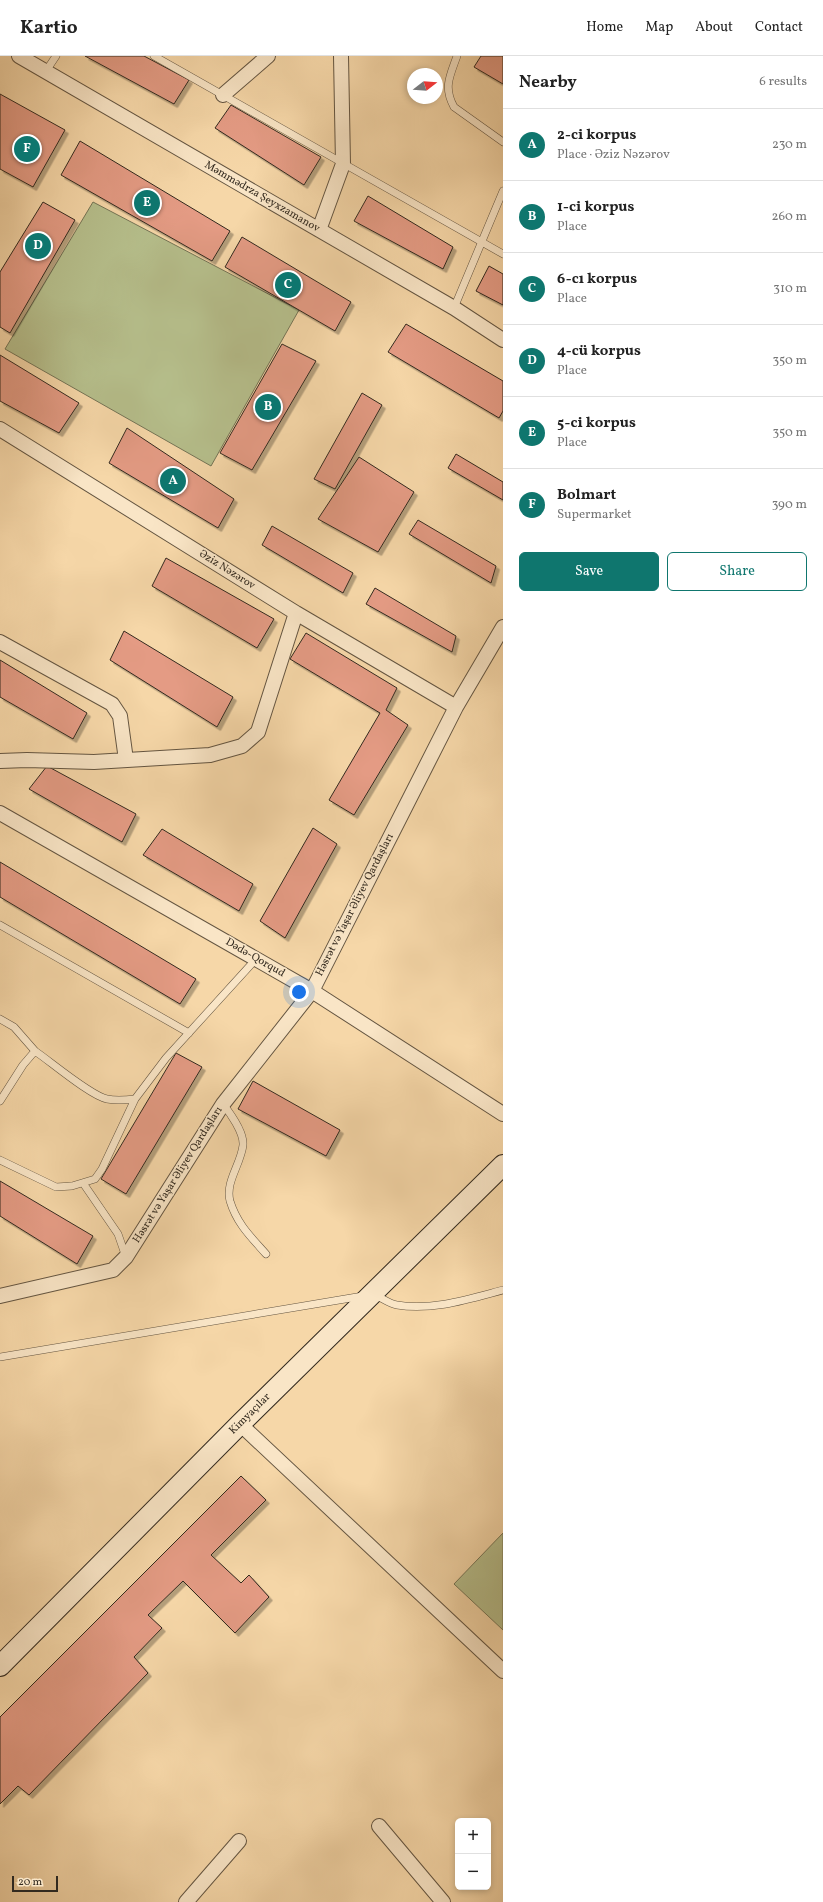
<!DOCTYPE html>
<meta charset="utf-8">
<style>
:root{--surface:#fff;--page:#f6f6f6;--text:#222;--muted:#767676;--line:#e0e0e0;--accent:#0f766e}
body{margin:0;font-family:Vollkorn,serif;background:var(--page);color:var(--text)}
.controls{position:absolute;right:12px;bottom:12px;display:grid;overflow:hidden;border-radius:6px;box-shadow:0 2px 6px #0003}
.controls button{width:36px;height:36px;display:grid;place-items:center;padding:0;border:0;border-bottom:1px solid var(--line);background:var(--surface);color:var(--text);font:20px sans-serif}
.compass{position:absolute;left:407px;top:12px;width:36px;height:36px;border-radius:50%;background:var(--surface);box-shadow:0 2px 6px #0003;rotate:73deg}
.scale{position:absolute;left:12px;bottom:10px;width:46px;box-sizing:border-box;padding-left:4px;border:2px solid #332a1f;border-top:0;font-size:11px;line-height:14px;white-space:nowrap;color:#332a1f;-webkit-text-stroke:3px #f9e5c6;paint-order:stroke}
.you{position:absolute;left:299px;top:936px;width:14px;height:14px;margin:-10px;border:3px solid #fff;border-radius:50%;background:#1a73e8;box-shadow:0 0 0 6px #1a73e833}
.badge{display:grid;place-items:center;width:26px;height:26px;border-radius:50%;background:var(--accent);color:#fff;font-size:13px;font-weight:700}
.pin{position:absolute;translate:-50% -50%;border:2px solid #fff;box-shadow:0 1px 4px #0006}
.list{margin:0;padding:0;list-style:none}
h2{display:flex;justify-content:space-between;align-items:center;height:52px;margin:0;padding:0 16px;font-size:17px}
h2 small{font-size:13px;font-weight:400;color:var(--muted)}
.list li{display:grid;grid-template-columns:26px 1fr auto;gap:12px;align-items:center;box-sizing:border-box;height:72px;padding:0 16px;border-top:1px solid var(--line)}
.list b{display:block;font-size:15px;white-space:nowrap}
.list p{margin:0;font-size:13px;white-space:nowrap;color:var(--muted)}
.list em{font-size:13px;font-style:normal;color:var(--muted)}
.actions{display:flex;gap:8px;padding:12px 16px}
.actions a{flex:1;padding:9px 0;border:1px solid var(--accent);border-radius:6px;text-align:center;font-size:14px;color:var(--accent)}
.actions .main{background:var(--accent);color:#fff}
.map{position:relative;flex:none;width:503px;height:1846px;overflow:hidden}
header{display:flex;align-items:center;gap:24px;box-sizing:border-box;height:56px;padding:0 20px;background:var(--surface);border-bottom:1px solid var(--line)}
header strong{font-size:19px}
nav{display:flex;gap:22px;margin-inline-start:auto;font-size:14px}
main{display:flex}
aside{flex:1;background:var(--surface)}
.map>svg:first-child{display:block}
</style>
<header>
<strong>Kartio</strong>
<nav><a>Home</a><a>Map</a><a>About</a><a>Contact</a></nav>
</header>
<main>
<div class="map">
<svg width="503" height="1846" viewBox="0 0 503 1846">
<defs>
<filter id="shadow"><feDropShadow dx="3.5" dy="3.5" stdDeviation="0" flood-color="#0004"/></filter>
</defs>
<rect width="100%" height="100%" fill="#f6d7a8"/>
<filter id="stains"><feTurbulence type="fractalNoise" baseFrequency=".005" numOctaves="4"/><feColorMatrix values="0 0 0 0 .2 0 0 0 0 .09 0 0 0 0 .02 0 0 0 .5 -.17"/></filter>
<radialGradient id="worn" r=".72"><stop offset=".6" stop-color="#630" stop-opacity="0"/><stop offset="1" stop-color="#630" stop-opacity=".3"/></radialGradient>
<path fill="#b6bf8c" stroke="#747456" d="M93,146l206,108 -88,156 -206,-117z
M503,1477v97l-49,-46z"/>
<path fill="#e49b84" stroke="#332a1f" filter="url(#shadow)" d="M85,0h59l45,24 -15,24z
M481,0h22v28l-29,-17z
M0,38l65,36 -32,57 -33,-18z
M231,49l90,52 -17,28 -89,-57z
M80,85l150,90 -18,30 -151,-86z
M368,140l85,51 -10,22 -89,-48z
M43,146l32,18 -65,113 -10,-6v-55z
M242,181l109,65 -16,29 -110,-64z
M489,210l14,8v31l-27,-14z
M406,268l97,57v30l-4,7 -111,-66z
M282,288l34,17 -64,109 -32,-17z
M0,299l79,48 -20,30 -59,-32z
M362,337l20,12 -47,84 -21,-10z
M127,372l107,71 -16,29 -109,-65z
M456,398l47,28v18l-55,-32z
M359,401l55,35 -36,60 -60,-33z
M418,464l78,46 -5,17 -82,-49z
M272,470l81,47 -10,20 -81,-48z
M166,502l108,61 -17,29 -105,-62z
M375,532l81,48 -4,16 -86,-48z
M124,575l109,66 -16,30 -107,-67z
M306,577l91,55 -11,22 22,15 -54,90 -25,-15 51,-87 -90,-54z
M0,604l87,53 -14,26 -73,-42z
M47,710l89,48 -14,28 -93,-53z
M313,772l24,16 -52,94 -25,-17z
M162,773l91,55 -14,27 -96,-56z
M0,806l196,117 -16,25 -180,-107z
M176,997l26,14 -76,127 -25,-15z
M253,1025l87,49 -14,26 -88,-47z
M0,1125l93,55 -16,28 -77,-48z
M241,1420l25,24 -55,55 30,28 8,-8 20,22 -34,36 -52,-52 -35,34 14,13 -28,29 14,16 -119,122 -11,-9 -18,18v-87z"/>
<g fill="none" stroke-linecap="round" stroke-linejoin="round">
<defs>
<path id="lane" d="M154,0l349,198
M457,0c-7,20 -14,31 -3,51l49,35
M46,15l10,-15
M454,252l49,-117
M0,869l189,108
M0,963l14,8 21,24
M0,1045l23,-36 12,-14c16,11 56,45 72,48 10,2 19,1 28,0l31,-41 90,-99
M223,1048c7,9 21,29 20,41 -2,19 -18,37 -13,56 7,23 21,36 36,53
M0,1104l56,27 16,-1 23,-7 7,-10 33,-70
M83,1127l35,51 8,23
M375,1239c7,3 15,9 22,10 35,6 72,-6 106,-15
M0,1301l363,-61"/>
<path id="street" d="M19,0l435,252 49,32
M223,39l45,-39
M319,174l24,-66 -2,-108
M0,373l296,184 160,94
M0,586l112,62 8,12 6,44
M0,705l27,-1 67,2 116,-7 32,-9 16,-14 38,-119
M0,757l312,178 191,123
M0,1240l113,-26 13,-13 97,-153 89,-113 144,-284 47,-80
M240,1368l263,247
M379,1770l64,76
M186,1846l53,-61"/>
<path id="secondary" d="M0,1610l240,-242 263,-259"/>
</defs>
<use href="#lane" stroke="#645541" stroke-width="8"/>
<use href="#street" stroke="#645541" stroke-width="16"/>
<use href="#secondary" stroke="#332a1f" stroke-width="22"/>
<use href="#lane" stroke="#f9e5c6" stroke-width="7"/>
<use href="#street" stroke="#f9e5c6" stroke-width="14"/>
<use href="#secondary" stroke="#f9e5c6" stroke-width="20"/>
</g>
<g text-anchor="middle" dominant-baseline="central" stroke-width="3.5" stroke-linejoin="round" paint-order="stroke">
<g font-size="11" fill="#332a1f" stroke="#f9e5c6">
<text transform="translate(262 141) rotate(30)">Məmmədrza Şeyxzamanov</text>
<text transform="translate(227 514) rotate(32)">Əziz Nəzərov</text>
<text transform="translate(355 849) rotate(-63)">Həsrət və Yaşar Əliyev Qardaşları</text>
<text transform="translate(255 902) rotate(30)">Dədə-Qorqud</text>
<text transform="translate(178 1119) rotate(-58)">Həsrət və Yaşar Əliyev Qardaşları</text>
<text transform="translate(250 1358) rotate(-45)">Kimyaçılar</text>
</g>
</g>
<rect width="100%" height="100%" filter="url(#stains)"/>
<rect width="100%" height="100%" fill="url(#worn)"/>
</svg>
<div class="controls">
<button>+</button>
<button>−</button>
</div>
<svg class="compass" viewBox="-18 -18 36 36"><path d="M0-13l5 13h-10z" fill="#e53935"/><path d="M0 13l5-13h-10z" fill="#767676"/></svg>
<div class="scale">20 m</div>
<div class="you"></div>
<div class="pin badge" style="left:173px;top:425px">A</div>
<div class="pin badge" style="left:268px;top:351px">B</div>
<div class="pin badge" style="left:288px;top:229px">C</div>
<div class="pin badge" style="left:38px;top:190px">D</div>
<div class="pin badge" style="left:147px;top:147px">E</div>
<div class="pin badge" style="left:27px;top:93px">F</div>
</div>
<aside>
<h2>Nearby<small>6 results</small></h2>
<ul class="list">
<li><span class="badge">A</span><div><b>2-ci korpus</b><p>Place · Əziz Nəzərov</p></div><em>230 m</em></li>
<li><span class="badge">B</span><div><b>1-ci korpus</b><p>Place</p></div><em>260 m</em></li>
<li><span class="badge">C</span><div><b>6-cı korpus</b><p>Place</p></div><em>310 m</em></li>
<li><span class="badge">D</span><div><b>4-cü korpus</b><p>Place</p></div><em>350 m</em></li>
<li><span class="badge">E</span><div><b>5-ci korpus</b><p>Place</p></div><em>350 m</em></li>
<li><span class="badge">F</span><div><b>Bolmart</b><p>Supermarket</p></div><em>390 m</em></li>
</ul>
<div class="actions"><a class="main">Save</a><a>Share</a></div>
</aside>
</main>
